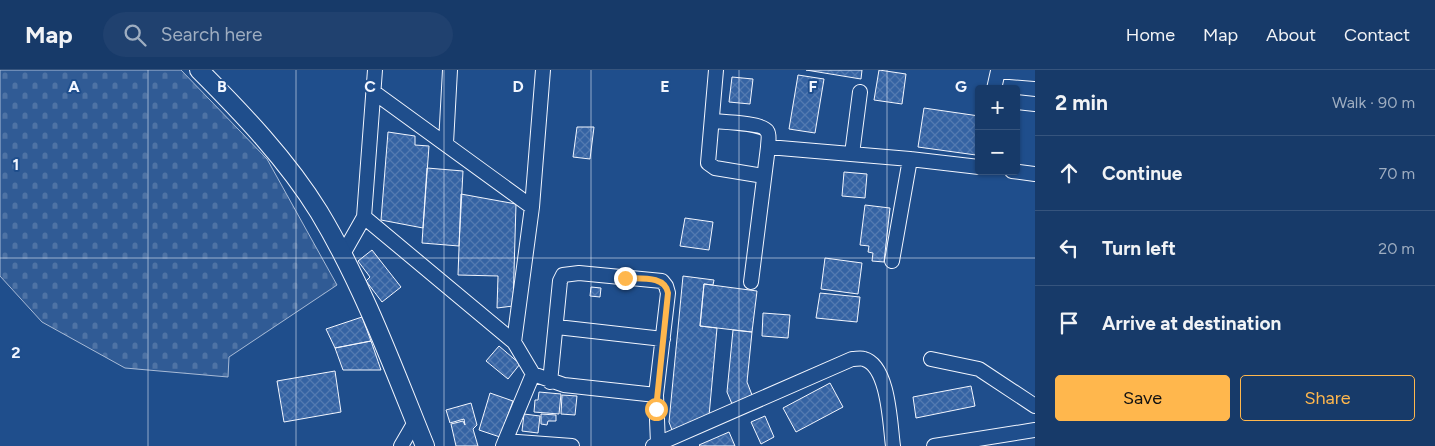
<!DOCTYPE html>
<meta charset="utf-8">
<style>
:root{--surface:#173a69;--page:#20416f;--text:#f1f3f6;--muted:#9eadc0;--line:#36547d;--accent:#ffb74d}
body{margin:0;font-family:Figtree,sans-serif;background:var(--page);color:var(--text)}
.controls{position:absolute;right:15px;top:15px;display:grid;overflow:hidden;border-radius:5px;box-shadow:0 1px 4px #0004}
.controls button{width:45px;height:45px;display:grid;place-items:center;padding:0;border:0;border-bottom:1px solid var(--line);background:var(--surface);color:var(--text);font:25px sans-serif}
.stop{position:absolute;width:15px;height:15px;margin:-11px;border:4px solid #ffb74d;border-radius:50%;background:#fff}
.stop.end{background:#ffb74d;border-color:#fff;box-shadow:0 1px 5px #0008}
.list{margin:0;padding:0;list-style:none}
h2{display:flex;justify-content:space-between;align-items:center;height:65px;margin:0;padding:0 20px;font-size:21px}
h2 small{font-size:16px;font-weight:400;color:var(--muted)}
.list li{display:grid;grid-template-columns:32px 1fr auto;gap:15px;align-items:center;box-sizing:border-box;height:75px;padding:0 20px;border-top:1px solid var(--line)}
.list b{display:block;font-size:19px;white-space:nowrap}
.list em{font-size:16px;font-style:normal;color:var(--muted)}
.actions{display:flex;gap:10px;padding:15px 20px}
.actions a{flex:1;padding:11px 0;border:1px solid var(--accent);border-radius:5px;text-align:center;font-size:18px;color:var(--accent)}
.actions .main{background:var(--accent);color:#111}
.icon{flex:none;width:28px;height:28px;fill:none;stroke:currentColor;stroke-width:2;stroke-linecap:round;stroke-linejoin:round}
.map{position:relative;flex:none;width:1035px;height:376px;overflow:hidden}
header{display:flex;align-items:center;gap:30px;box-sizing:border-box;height:70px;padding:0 25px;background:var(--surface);border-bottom:1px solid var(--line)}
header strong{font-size:24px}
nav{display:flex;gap:28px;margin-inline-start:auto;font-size:18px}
.search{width:350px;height:45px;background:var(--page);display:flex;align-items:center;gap:12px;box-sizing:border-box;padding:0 18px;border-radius:28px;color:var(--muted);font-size:19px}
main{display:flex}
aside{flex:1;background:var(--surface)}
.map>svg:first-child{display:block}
</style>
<header>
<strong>Map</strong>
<div class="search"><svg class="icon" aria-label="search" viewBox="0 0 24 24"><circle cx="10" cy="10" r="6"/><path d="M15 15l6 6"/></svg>Search here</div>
<nav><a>Home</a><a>Map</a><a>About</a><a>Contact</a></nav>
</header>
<main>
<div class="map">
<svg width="1035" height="376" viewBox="0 0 1035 376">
<defs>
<pattern id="cemetery-stones" width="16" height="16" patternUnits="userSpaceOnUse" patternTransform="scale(1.25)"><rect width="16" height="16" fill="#305b95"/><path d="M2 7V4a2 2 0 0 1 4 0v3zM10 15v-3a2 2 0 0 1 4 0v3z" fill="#4e73a5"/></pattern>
<pattern id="building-cross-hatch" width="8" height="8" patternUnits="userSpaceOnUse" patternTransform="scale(1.25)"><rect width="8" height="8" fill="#3563a3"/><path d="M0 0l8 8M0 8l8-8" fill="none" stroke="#537ab1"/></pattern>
</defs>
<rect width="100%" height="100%" fill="#1f4e8c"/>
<path fill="url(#cemetery-stones)" stroke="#a8bbd7" d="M0,0h181l86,89 70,126 -108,72 -1,20 -103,-9 -83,-46 -42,-46z"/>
<path fill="url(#building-cross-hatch)" stroke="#f2f6ff" d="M806,0h56l-1,9z
M879,0l27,4 -4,30 -28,-4z
M798,5l26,4 -9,54 -26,-4z
M732,7l21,2 -3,25 -21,-2z
M924,38l55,8 -3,39 -58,-8z
M577,57h17l-4,32 -17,-2z
M388,62l27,4v9l14,1 -6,82 -42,-8z
M427,98l36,3 -4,75 -37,-3z
M844,102l23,2 -2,24 -23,-2z
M461,124l55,10 -3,102 -16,2 1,-32 -40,-1z
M865,135l25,3 -6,54 -12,-1 1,-8 -5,-1 1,-6 -9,-1z
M685,148l28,4 -4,28 -29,-4z
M372,180l29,37 -19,15 -16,-21 4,-4 -12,-16z
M825,188l37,5 -4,31 -37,-5z
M683,206l31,4 -1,5 -9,-1 -4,42 17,2 -8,88 -37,14 -3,-8z
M704,214l53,7 -5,41 -52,-6z
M591,217l10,1 -1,9 -10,-1z
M820,223l40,4 -3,25 -41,-4z
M763,243l27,2 -2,23 -26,-2z
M362,247l9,24 -36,7 -9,-19z
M733,260l19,2 -5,50 5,13 -20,9 -5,-12z
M371,271l10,29h-38l-8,-22z
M499,276l21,18 -12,15 -22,-18z
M335,301l6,41 -57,10 -7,-41z
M830,313l13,24 -47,25 -13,-24z
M971,316l4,20 -59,12 -3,-21z
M539,322l22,2 -2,20 -25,-2 1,-12h3z
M490,323l23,8 -13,36 -21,-7z
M562,325l15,1 -2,19 -14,-1z
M471,333l6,22 -4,4 5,17h-22l-5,-22 12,-3 2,4 -1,-6 -14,4 -4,-13z
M524,344l16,2 -2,17 -16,-2z
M541,344l15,1v6h-8l-1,4 -6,-1z
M765,346l9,21 -13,7 -10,-22z
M729,362l6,14h-35l-1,-1z"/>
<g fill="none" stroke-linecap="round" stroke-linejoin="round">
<defs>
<path id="minor" d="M716,0l-8,93 7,5 49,8
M994,19l4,-18 37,3
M375,23l157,114
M1016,32l19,2
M712,51c10,1 51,2 55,10 3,4 1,11 1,16l-17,135
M446,73l4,-73
M768,77l142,12 69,8
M852,84l8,-62
M1012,101l23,3
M364,147l150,125 19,32 31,11 92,10
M343,184l21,-37 11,-147
M892,191l18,-102
M557,257l106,12
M514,272l18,-135 11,-137
M931,289l48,10 56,37
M550,312l10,-101 3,-6 16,-2 83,8 4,5 2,7 -12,102 2,49
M505,371l67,5
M401,376l14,-24
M503,376l30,-72
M653,376l199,-87c4,0 9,-1 12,0 25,7 26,66 29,87
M934,376l101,-16"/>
<path id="major" d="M199,0c43,43 88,90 120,142 44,73 74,155 106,234"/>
</defs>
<use href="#minor" stroke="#f2f6ff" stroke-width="16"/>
<use href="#major" stroke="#f2f6ff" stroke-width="20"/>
<use href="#minor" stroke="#1f4e8c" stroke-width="14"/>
<use href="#major" stroke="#1f4e8c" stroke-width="18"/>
</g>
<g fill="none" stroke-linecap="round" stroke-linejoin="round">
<path stroke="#ffb74d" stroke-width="6" d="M625,208c15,1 40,-3 43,15l-12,116"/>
</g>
<path fill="none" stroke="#f2f6ff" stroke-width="1" stroke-opacity="0.55" d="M148,0v376M296,0v376M444,0v376M591,0v376M739,0v376M887,0v376M0,188h1035"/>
<g font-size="16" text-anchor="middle" font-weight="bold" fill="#f2f6ff" stroke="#1f4e8c" stroke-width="4" stroke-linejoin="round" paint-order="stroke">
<text x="74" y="22">A</text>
<text x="222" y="22">B</text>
<text x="370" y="22">C</text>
<text x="518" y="22">D</text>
<text x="665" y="22">E</text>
<text x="813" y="22">F</text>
<text x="961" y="22">G</text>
<text x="16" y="100">1</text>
<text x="16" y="288">2</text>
</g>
</svg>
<div class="controls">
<button>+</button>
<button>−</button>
</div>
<div class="stop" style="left:656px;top:339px"></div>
<div class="stop end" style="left:625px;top:208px"></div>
</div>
<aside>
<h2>2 min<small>Walk · 90 m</small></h2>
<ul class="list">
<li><svg class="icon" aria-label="ahead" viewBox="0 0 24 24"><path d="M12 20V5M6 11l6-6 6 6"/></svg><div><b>Continue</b></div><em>70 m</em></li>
<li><svg class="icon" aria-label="left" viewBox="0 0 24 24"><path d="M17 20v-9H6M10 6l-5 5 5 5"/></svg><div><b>Turn left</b></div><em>20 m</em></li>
<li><svg class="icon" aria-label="arrive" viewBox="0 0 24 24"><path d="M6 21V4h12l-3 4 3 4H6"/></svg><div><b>Arrive at destination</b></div></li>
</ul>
<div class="actions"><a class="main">Save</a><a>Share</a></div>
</aside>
</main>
